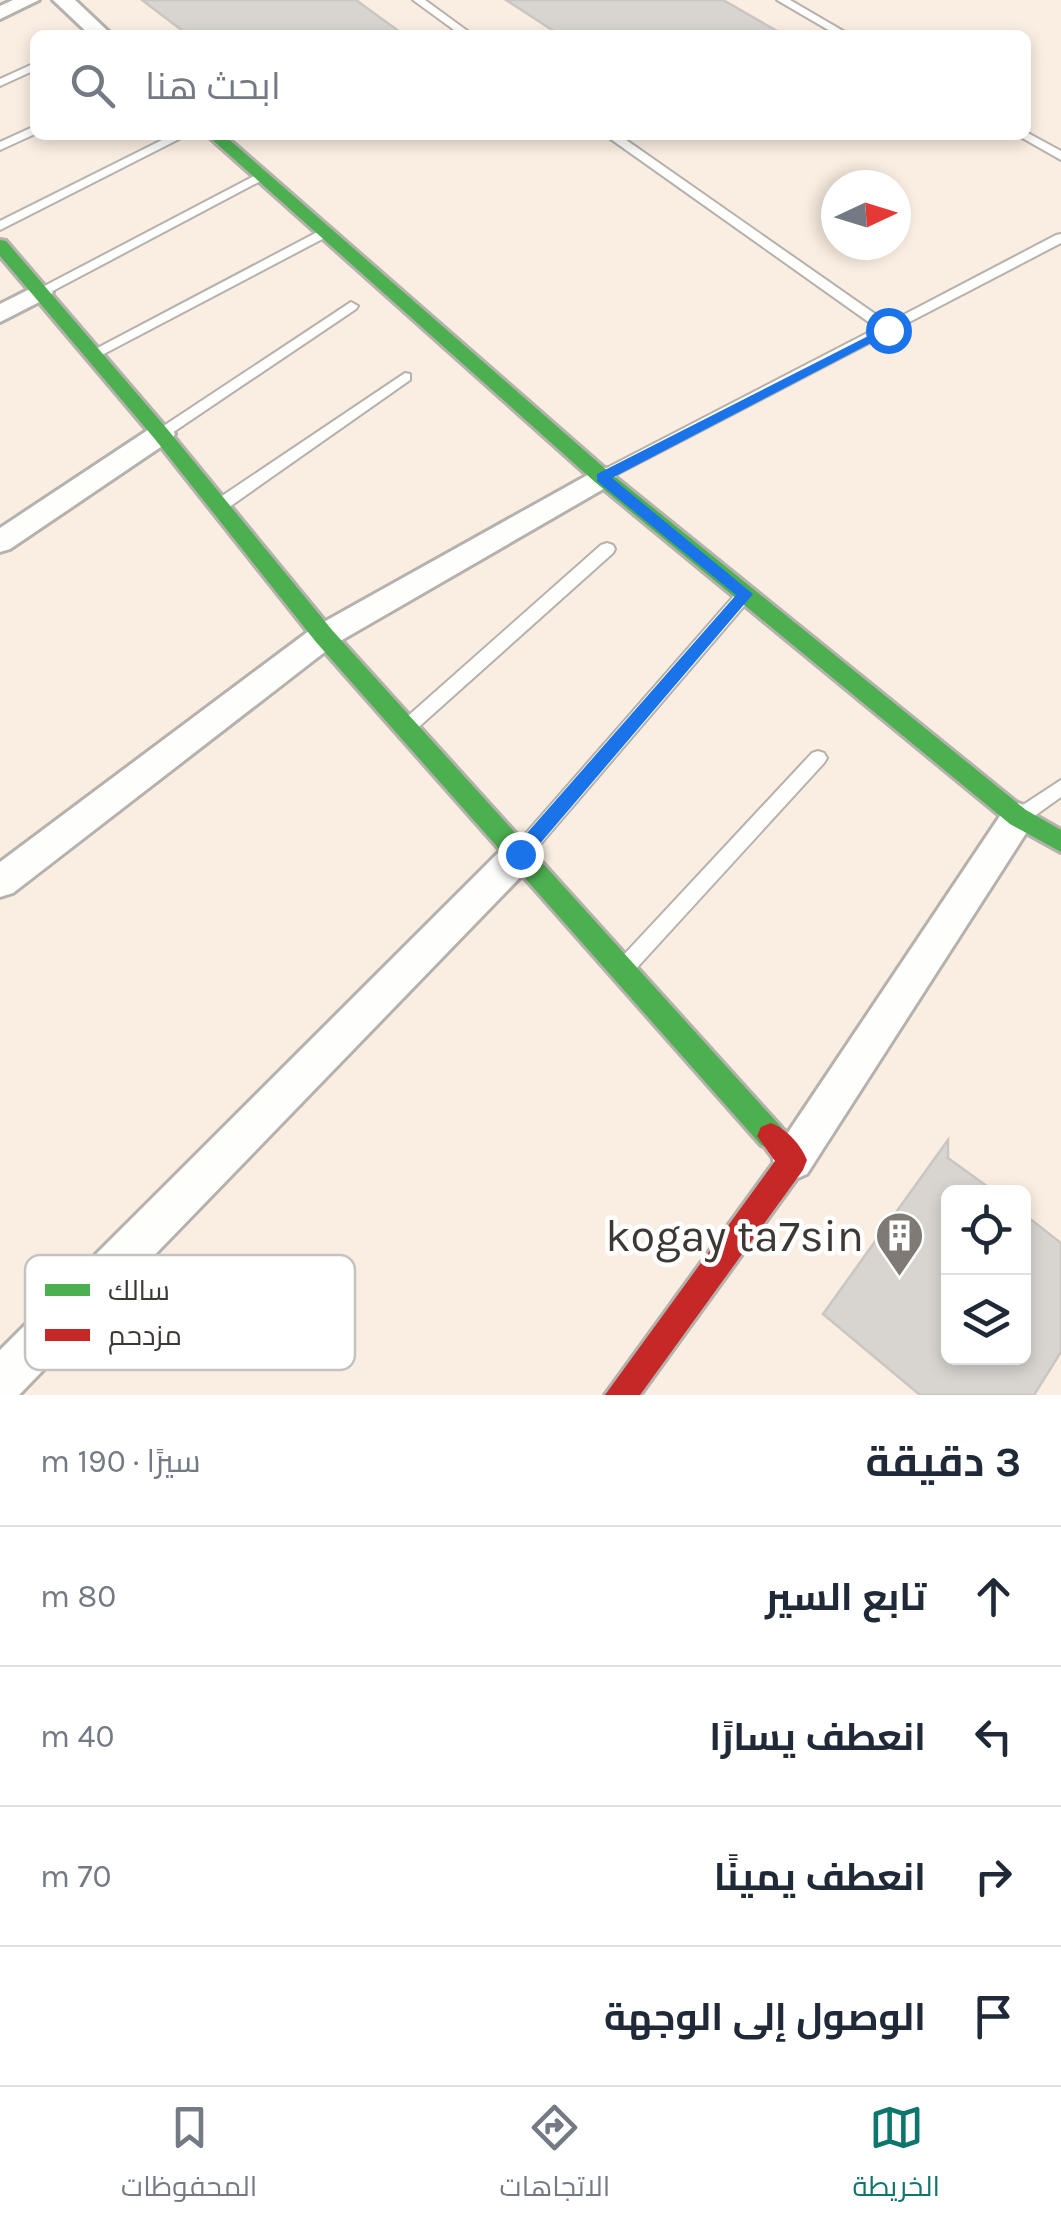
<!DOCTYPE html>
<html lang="ar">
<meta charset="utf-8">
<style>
:root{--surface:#fff;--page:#f2f2f3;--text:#1f2937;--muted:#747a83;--line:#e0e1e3;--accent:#0f766e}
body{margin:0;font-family:Karla,Cairo,sans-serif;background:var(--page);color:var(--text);direction:rtl}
.controls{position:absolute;right:30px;bottom:30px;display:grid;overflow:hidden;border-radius:15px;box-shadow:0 5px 15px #0003}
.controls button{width:90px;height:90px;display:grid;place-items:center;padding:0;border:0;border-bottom:2px solid var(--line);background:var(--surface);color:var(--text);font:50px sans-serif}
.compass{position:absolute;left:821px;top:170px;width:90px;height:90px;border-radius:50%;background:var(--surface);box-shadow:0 5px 15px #0003;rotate:86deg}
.stop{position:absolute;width:30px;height:30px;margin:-22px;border:8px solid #1a73e8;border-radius:50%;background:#fff}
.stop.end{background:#1a73e8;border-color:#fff;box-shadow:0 2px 10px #0008}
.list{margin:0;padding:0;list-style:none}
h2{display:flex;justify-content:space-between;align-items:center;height:130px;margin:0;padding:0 40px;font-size:42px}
h2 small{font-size:32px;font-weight:400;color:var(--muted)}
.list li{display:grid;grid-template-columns:65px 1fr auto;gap:30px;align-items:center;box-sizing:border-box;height:140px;padding:0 40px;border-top:2px solid var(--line)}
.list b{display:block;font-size:38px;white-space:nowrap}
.list em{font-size:32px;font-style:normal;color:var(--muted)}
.icon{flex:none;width:55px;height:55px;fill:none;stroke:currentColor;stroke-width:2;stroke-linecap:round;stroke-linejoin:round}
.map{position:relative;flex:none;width:1061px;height:1395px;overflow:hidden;direction:ltr}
.search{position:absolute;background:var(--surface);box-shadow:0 5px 15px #0003;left:30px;right:30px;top:30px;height:110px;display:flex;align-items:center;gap:25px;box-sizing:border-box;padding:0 35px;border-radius:15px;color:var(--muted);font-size:38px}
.sheet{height:690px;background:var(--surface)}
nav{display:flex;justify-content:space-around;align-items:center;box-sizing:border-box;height:140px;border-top:2px solid var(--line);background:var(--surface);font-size:28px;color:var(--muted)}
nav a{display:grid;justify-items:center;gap:5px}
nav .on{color:var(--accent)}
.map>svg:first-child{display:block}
</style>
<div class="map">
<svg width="1061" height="1395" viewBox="0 0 1061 1395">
<rect width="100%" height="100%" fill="#faf6f2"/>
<path fill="#faeee2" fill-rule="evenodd" d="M0,0h1061v1395h-1061zM35,35h991v100h-991zM836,185h60v60h-60zM948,1192h76v166h-76z"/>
<path fill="#d8d4d0" stroke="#cac6c2" stroke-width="2.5" d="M142,0h214l48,35h-216z
M506,0h217l61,35h-224z
M948,1140v18l47,34h-47v166h76v-144l37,29v109l-27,43h-114l-97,-81z"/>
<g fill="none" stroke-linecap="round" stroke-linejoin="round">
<defs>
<path id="lane" d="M413,0h12l48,35h-12z
M777,0h13l60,35h-13z
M35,63v7l-35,16v-7z
M35,126v8l-35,16v-8z
M1026,132l35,19v9l-44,-25h9z
M172,135h15l-187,95v-9z
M605,135h14l269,188 168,-88 5,-1v9l-459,239 -8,-5 3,-4 280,-145z
M258,174l10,3 -223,118 -5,1 -7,-4z
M325,228l5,1v6l-232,122h-10l-2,-3z
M351,302l7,4 -2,3 -190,128h-10v-6z
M405,373l5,1v6l-185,130h-12l-2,-4 2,-4z
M607,543l6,2 2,4 -2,4 -201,180h-12l-3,-5 3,-5 201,-178z
M745,588l6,2 2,4 -2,4 -224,262 -7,2 -7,-2 -3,-6 3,-6 226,-258z
M818,751l6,2 3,5 -3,5 -191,209 -7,3 -7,-3 -3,-6 3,-6 193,-207z
M1061,780v17l-35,25 -7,3 -7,-3 -2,-5 2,-5z"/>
<path id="street" d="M13,0h26l-39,19v-13z
M53,0h22l37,35h-22z
M40,284l13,8 -4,5 -49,25v-18z
M161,425l10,3 4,6 -4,6 -161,109 -10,3v-24l151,-100z
M602,467l10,3 4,7 -4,7 -277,160 -322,249 -13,4v-35l313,-234z
M1018,803l12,4 5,10 -5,10 -223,347 -14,6 -14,-6 -6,-14 6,-14 227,-339z
M520,839l13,5 5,10 -5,10 -514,531h-19v-45l507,-506z"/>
<path id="fast" d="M207,135h17l385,337 417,338 35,20v22l-51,-28 -415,-342z
M0,240l6,1 162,189 164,200 449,497 4,9 -4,9 -10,4 -10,-4 -445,-503 -162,-204 -154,-182z"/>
<path id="jam" d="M771,1123c16,6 30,22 36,37l-4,10 -163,225h-35l170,-234 -18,-25 4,-9z"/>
</defs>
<use href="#lane" stroke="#b5b1ac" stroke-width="4"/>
<use href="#street" stroke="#b5b1ac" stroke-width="6"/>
<use href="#fast" stroke="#b5b1ac" stroke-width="6"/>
<use href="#jam" stroke="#b5b1ac" stroke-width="6"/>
<use href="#lane" fill="#fefefd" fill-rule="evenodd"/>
<use href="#street" fill="#fefefd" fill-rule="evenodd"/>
<use href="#fast" fill="#4caf50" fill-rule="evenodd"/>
<use href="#jam" fill="#c62828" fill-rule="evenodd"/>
</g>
<path fill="#1a73e8" d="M888,326l6,4 -2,2 -280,146 141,116 -227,266h-13v-11l223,-254 -139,-114v-7z"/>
<defs>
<symbol id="building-pin" viewBox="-11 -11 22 30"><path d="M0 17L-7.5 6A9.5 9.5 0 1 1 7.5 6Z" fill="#7f7a76" stroke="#fff"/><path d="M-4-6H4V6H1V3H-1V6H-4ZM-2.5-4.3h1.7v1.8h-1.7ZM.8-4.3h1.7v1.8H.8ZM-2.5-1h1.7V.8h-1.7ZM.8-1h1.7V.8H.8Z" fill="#fff"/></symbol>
</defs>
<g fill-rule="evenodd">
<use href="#building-pin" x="872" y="1208" width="55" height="75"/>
</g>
<g text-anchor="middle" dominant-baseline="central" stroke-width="9" stroke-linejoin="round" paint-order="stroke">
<g font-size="45" fill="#3d3833" stroke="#fff" text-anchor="end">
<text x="864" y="1236">kogay ta7sin</text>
</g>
</g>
<rect x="25" y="1255" width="330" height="115" rx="15" fill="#fff" stroke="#c5c3c2" stroke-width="2.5"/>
<rect x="45" y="1284" width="45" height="12" fill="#4caf50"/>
<rect x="45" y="1329" width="45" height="12" fill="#c62828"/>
<g font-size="28" fill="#3d3833">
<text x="108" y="1300">سالك</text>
<text x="108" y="1345">مزدحم</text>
</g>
</svg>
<div class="controls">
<button><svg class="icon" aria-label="locate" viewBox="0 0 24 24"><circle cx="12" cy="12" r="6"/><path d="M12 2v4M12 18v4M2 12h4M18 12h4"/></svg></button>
<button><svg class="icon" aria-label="layers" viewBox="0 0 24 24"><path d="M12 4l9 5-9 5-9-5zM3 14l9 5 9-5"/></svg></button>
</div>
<svg class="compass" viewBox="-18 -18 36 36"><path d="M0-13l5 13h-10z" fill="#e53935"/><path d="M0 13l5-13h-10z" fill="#747a83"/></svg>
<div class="stop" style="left:888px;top:330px"></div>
<div class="stop end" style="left:520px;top:854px"></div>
<div class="search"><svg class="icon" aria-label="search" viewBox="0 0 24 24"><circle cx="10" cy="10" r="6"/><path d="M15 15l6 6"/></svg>ابحث هنا</div>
</div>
<section class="sheet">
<h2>3 دقيقة<small>سيرًا · 190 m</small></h2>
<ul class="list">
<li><svg class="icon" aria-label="ahead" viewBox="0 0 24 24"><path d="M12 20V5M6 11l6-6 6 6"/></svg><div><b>تابع السير</b></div><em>80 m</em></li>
<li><svg class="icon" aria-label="left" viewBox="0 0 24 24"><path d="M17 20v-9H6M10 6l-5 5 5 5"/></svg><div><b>انعطف يسارًا</b></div><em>40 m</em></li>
<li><svg class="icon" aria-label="right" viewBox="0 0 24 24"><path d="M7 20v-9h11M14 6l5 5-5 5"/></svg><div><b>انعطف يمينًا</b></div><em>70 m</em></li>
<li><svg class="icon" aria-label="arrive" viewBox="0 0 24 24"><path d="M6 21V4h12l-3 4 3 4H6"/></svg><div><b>الوصول إلى الوجهة</b></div></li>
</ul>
</section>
<nav>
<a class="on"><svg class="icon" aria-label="map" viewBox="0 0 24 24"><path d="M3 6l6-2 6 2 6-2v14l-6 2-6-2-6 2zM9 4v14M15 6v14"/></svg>الخريطة</a>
<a><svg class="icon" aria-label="directions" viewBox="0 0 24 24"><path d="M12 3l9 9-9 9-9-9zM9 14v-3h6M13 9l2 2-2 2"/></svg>الاتجاهات</a>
<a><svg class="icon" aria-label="saved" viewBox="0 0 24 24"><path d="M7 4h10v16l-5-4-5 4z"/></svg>المحفوظات</a>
</nav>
